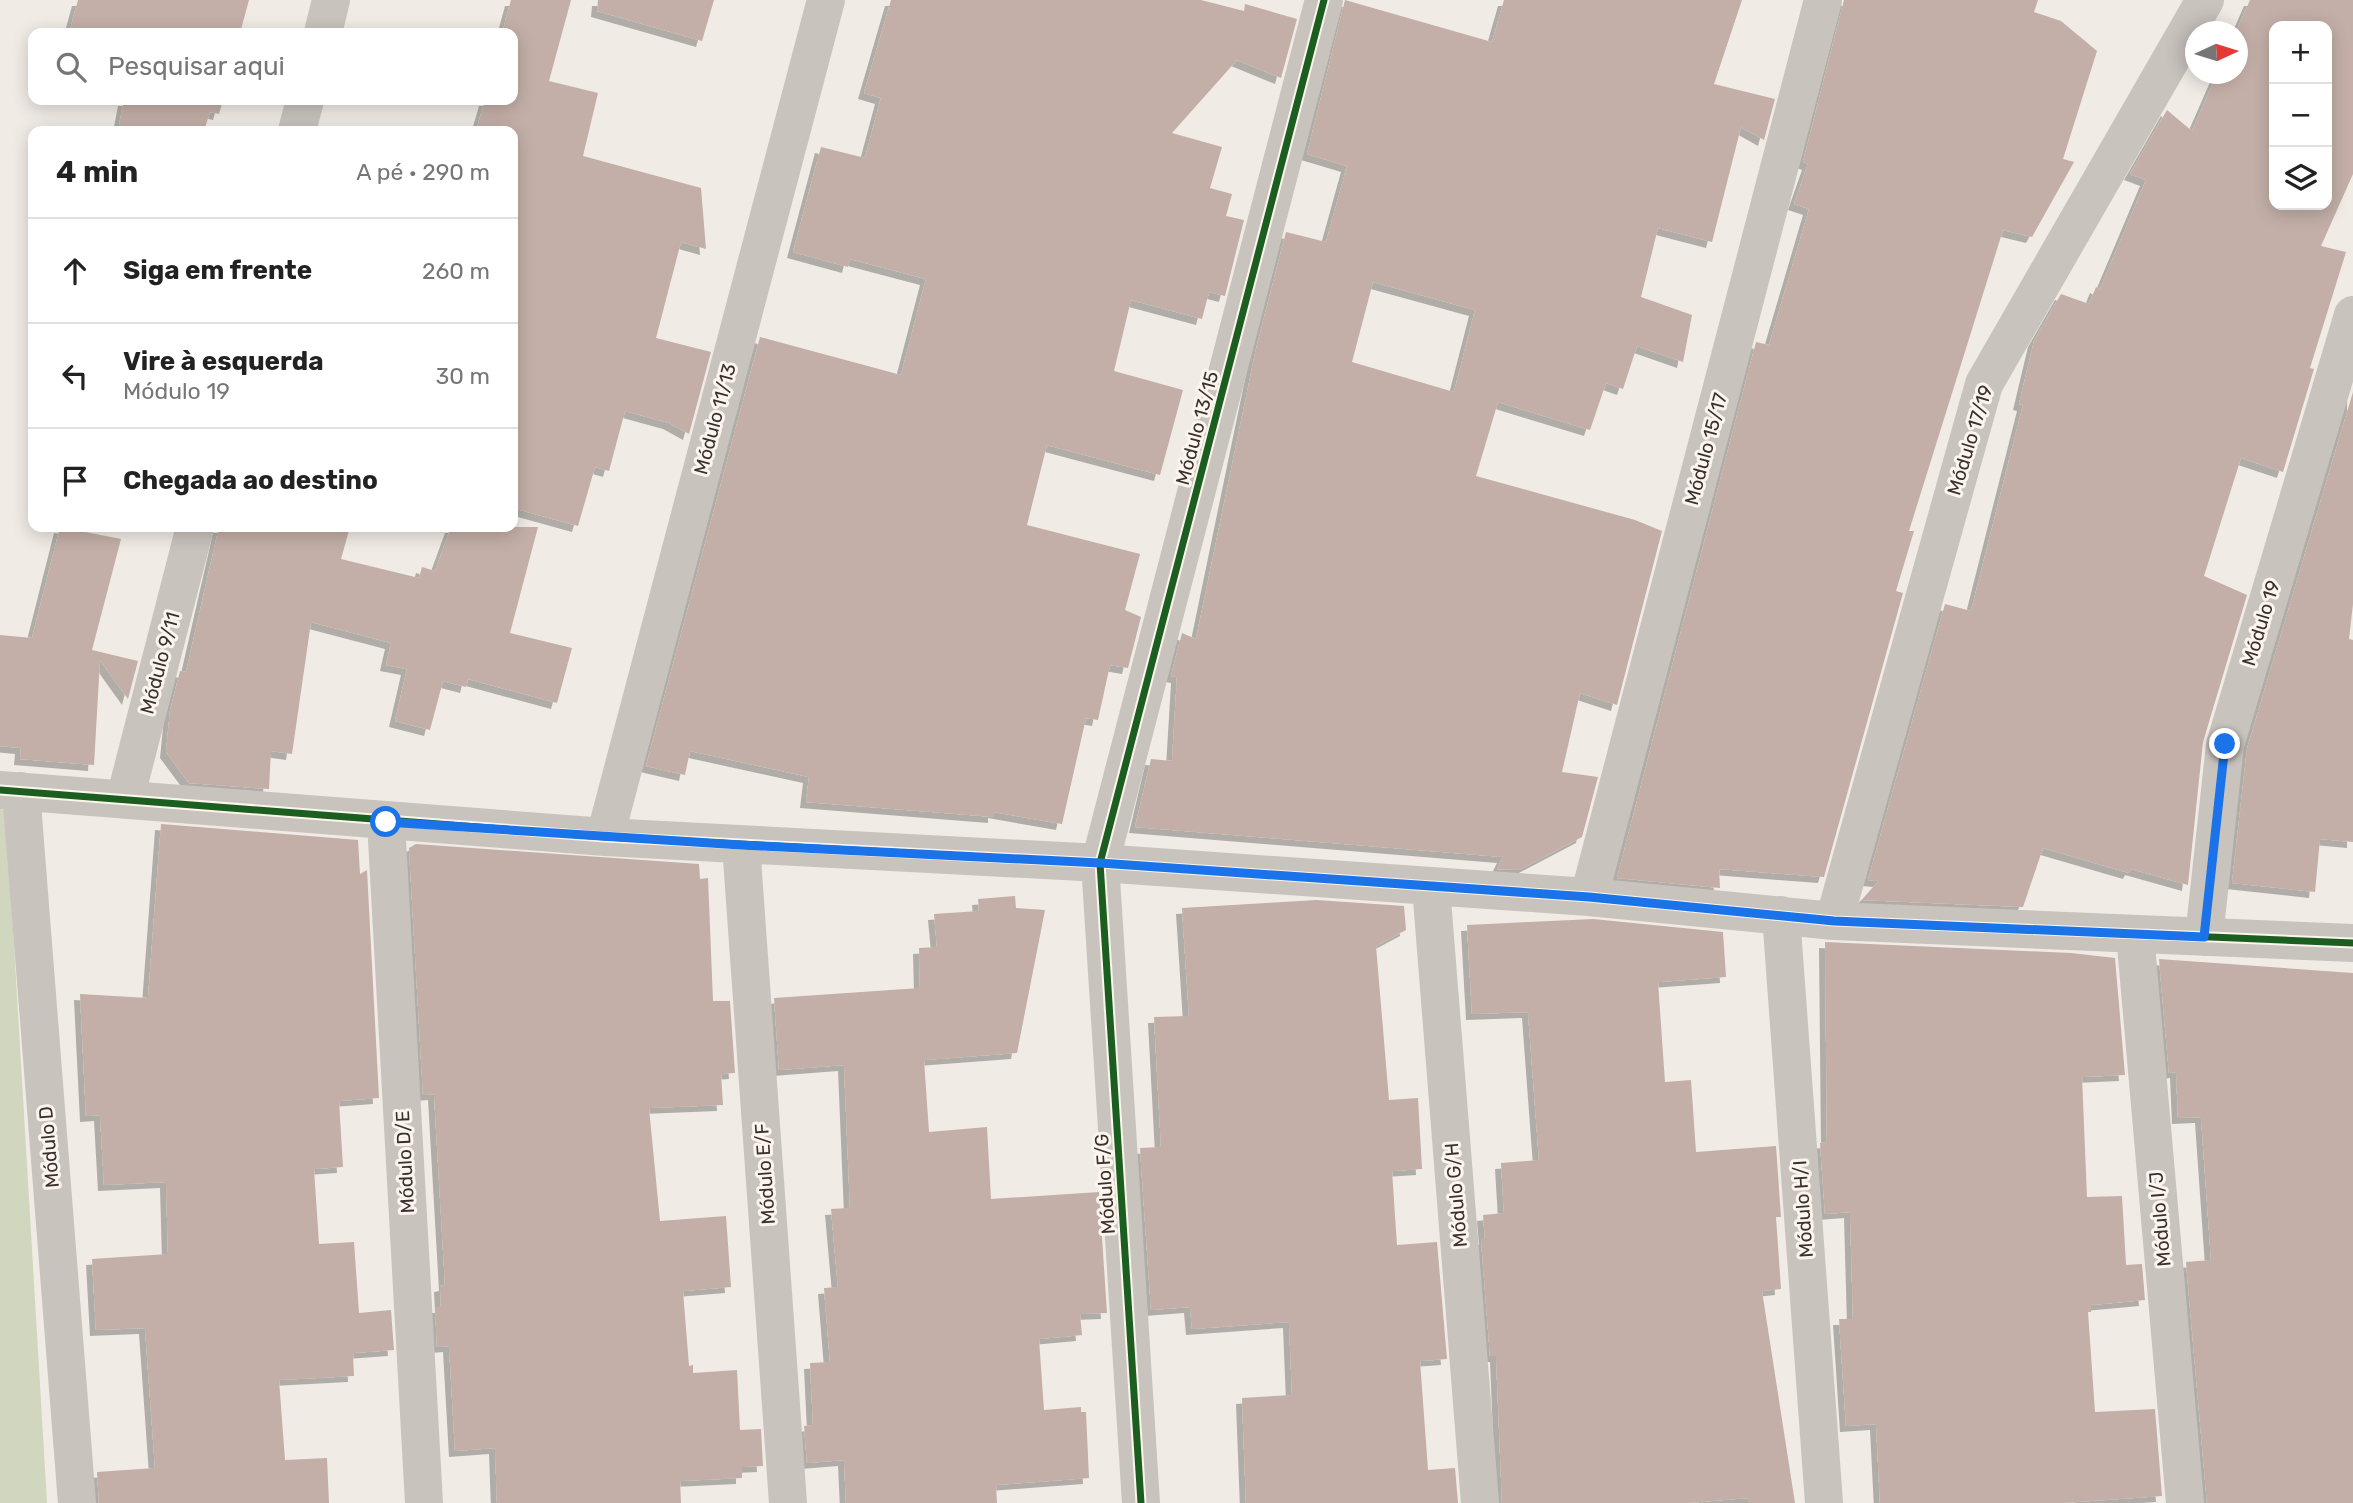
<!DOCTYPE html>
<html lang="pt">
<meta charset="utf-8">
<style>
:root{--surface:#fff;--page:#f2f2f2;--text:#222;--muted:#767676;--line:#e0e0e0}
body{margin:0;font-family:Rubik,sans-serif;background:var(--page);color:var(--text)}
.controls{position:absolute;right:21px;top:21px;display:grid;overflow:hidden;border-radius:14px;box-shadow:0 4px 18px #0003}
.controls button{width:63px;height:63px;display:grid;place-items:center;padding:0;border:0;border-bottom:2px solid var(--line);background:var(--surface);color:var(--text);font:35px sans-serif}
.compass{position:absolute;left:2185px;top:21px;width:63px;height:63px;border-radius:50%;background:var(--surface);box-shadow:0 4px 18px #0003;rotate:86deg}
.stop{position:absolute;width:21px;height:21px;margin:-16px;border:5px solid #1a73e8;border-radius:50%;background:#fff}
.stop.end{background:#1a73e8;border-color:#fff;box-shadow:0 2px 7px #0008}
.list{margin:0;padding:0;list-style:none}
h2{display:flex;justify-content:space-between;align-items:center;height:91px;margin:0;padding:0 28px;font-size:30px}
h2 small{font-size:23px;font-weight:400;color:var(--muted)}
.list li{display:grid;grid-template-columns:46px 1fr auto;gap:21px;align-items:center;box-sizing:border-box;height:105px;padding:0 28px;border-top:2px solid var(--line)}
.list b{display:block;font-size:26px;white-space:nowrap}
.list p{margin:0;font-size:23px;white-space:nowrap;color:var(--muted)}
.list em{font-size:23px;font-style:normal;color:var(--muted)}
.icon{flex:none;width:38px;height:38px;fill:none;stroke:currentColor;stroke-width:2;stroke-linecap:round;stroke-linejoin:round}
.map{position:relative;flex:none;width:2353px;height:1503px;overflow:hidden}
.search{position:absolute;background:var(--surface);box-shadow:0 4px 18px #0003;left:28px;top:28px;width:490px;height:77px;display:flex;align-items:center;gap:18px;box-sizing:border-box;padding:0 24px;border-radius:14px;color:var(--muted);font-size:26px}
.panel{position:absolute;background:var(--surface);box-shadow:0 4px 18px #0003;left:28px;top:126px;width:490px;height:406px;border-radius:14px}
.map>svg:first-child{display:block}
</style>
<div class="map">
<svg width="2353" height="1503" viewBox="0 0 2353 1503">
<defs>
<filter id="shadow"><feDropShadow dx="-6" dy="6" stdDeviation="0" flood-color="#0004"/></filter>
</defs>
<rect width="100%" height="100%" fill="#f0ebe5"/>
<path fill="#d1d6bf" d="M0,809l6,1 41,693h-47z"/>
<path fill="#c3afa7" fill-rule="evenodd" filter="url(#shadow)" d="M78,0h171l-9,33h-171z
M511,0h60l-22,81 49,12 -15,63 118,32 5,61 -25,-7 -25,96 55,14 -22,82 -20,-11 -44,-12 -16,60 -14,-4 -17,59 -65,-18v-377h-37l9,-31h28v-67h-11z
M598,0h116l-12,41 -105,-30z
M891,0h310l43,11 1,-7 52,15 -16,59 -44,-18 -65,73 50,14 -12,41 22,6 -6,22 18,4 -19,76 -16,-4 -7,27 -71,-19 -17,71 69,19 -23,85 -113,-30 -20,80 113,29 -15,56 16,7 -13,51 -18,-3 -12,55 -12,-2 -24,106 -68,-12v5l-188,-15 3,-25 -119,-26 -5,24 -39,-9 114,-429 141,38 25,-96 -76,-20 -2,8 -55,-15 28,-105 44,11 16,-60 -17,-5z
M1345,0l147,42 12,-42h238l-28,84 61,15 -11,41 -23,-13 -29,115 -54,-14 -17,69 51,18 -9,47 -46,-16 -14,43 -17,-6 -16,47 -92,-28 -22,74 159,44 27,11 -45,174 -37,-12 -18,79 36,5 -16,60 -63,33 -22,-1 6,-12 -368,-30 16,-68 21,2 5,-84 -6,-1 11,-43 14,6 60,-290 30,-117 40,10 21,-76 -40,-12zM1373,282l102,28 -21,82 -102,-30z
M1844,0h194l-4,12 27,9 36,30 -34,108 11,3 -42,75 -29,-7 -94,301h5l-18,60 7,2 -79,284 -105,-8 1,19 -103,-10 139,-536 13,3 40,-136 -15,-5 14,-40 -5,-2z
M2250,0h103v174l-32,72 25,6 -36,116 4,1 -31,103 -42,-14 -37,118 43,19 -44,147 -15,143 -57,-16 -2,4 -86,-25 -20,59 -161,-7 17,-19 -11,-1 77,-276 26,7 52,-206 -4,-1 15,-63 27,-47 28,10 7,-17 4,2 46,-109 -16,-6 37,-64 25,21 25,-57h20l-1,-42zM2274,26h53v179h-53z
M124,100h99l-4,14 -9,-2 -6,19h-86z
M2353,392v212l-4,35 4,1v202l-33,-3 -5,53 -83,-9 15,-134z
M60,527l61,12 -29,111 46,11 -10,38 -28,-39 -6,105 -74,-6 1,-11 -21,-2v-111l32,3z
M219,527h131l-9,32 78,19 3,-11 13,4 16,-44h87l-28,106 62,15 -15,55 -89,-24 -2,8 -23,-6 -13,49 -35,-9 12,-52 -21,-4 5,-22 -80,-21 -19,132 -21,-3 -2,38 -80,-6 -23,-31 4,-41 10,-40 6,1z
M161,824l197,16 2,34 7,-4 12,228 -40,3 4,66 -29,2 5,75 35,-2 5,71 32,-3 3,40 -41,3 1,23 -75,4 6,80 42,-2 2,45h-230l-2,-31 58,-4 -10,-140 -49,2 -4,-71 76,-5 -2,-72 -62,3 -4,-70 -14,1 -6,-122 68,4z
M416,844l283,20 1,15 8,-1 5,123h17l5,72 -14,1 2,31 -74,3 11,113 66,-5 5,71 -48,4 6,75 4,-1v8l44,-3 3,60 21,-1 2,37 -21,1v11l-62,3 1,22h-184l-2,-55 -40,3 -6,-105 -12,1 -2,-40h6l-1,-21 5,-1 -11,-191 -11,1 -14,-247z
M1015,896l1,12 29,2 -28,143 -93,7 5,72 58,-5 4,72 108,-7 8,121 -27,1 2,21 -43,4 5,71 37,-3v5h5l3,66 -93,7 1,18h-151l-2,-43 -37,3 -3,-37 9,-1 -3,-62 20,-1 -6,-74 14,-1 -7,-78 19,-1 -6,-143 -65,5 -5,-72 146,-10 -1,-40 18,-1 -3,-33 45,-3 -1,-12z
M1317,900l87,6 2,24 -30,16 13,154 29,-2 4,71 -30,2 5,74 40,-3 10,117 -27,2 8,109 27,-2 3,35h-212l-4,-105 50,-3 -3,-73 -97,7 -2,-22 -39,3 -11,-162 21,-1 -7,-130 35,-1 -7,-108z
M1593,919l130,13 3,45 -68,5 7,100 26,-2 5,72 80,-6 5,71h-5l5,72 -19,2 33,212h-47v-5l-61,5h-185l-6,-147h-6l-9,-117h4l-2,-24 21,-2 -3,-50 38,-3 -11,-148 -56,2 -5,-89z
M1825,942l246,11 44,5 10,117 -43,2 5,120 35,-1 4,69 16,-1 3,36 -54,5v7h-3l7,100 60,-3 7,87 -100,7h-182l-4,-79 -30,2 -7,-107h14l-3,-107 -25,2 -5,-71 7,-1z
M2159,959l194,14v530h-146l-21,-241 25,-2 -10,-143 -23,1 -2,-46 -7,1z"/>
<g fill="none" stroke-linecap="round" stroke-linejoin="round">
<path stroke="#c9c3be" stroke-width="38" d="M323,33l8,-33
M297,131l8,-31
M0,790l605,47 495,26 489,34 245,24 519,22
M21,791l56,712
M125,799l70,-272
M386,822l38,681
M605,837l221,-837
M741,845l47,658
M1431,887l49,616
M1589,897l234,-897
M1781,915l43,588
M1834,921l150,-537 221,-384
M2135,934l50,569
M2204,937l21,-192 128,-430
M1141,1503l-41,-640 224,-863"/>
<defs>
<path id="cycleway" d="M0,790l605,47 495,26 489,34 245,24 519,22
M1141,1503l-41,-640 224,-863"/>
</defs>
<use href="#cycleway" stroke="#fbf5ee" stroke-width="11"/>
<use href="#cycleway" stroke="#1b5e20" stroke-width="7"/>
</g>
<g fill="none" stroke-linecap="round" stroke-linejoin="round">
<path stroke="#1a73e8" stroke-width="9" d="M386,822l355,23 359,18 489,34 245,24 370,16 21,-193"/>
</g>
<g text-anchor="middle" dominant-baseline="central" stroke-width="6" stroke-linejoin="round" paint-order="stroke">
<g font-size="19" fill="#3b302b" stroke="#fbf5ee">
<text transform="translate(715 419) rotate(-75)">Módulo 11/13</text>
<text transform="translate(1197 428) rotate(-75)">Módulo 13/15</text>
<text transform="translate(1970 440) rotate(-73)">Módulo 17/19</text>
<text transform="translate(1706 449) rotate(-75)">Módulo 15/17</text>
<text transform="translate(2261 623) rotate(-73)">Módulo 19</text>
<text transform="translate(160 663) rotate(-75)">Módulo 9/11</text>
<text transform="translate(49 1147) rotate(-95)">Módulo D</text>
<text transform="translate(405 1162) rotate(-93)">Módulo D/E</text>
<text transform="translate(765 1174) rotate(-94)">Módulo E/F</text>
<text transform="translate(1105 1184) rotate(-94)">Módulo F/G</text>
<text transform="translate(1456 1195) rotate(-95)">Módulo G/H</text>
<text transform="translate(1803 1209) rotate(-94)">Módulo H/I</text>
<text transform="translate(2160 1219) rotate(-95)">Módulo I/J</text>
</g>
</g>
</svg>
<div class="controls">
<button>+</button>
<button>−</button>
<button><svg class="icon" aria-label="layers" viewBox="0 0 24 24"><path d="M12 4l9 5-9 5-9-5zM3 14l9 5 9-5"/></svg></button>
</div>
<svg class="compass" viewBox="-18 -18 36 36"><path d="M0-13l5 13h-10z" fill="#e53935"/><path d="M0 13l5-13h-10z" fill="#767676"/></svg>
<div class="stop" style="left:386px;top:822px"></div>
<div class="stop end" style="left:2225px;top:744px"></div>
<div class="search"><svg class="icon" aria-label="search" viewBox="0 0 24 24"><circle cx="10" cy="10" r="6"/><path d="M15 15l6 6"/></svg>Pesquisar aqui</div>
<section class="panel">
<h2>4 min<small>A pé · 290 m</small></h2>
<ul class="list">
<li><svg class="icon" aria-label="ahead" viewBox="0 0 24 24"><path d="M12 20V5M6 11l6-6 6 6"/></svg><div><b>Siga em frente</b></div><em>260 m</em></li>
<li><svg class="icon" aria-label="left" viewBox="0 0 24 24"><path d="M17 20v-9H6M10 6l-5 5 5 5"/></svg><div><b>Vire à esquerda</b><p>Módulo 19</p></div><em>30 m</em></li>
<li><svg class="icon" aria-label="arrive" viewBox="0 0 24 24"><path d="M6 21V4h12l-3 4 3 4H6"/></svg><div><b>Chegada ao destino</b></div></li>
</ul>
</section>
</div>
